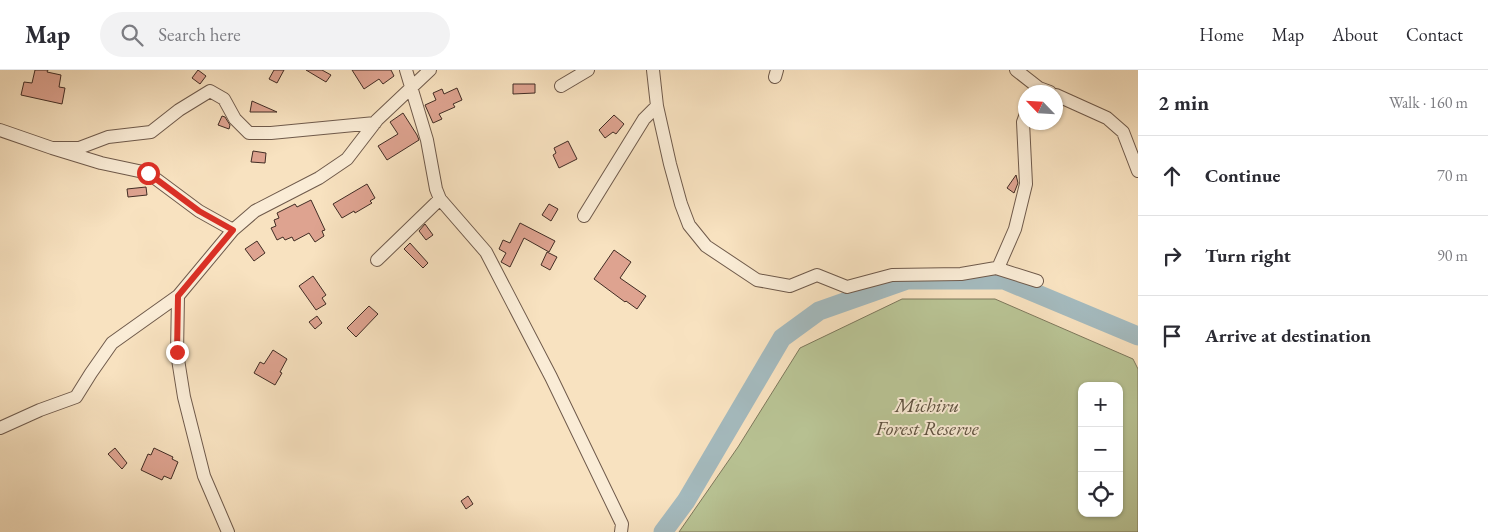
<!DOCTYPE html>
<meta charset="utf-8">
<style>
:root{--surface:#fff;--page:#f2f2f3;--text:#2b2b33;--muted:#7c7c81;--line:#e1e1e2}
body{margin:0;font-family:"EB Garamond",serif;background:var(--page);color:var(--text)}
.controls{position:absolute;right:15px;bottom:15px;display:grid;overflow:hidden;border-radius:10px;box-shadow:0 1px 4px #0004}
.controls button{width:45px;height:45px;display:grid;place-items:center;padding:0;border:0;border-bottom:1px solid var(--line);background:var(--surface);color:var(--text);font:25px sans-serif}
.compass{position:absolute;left:1018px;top:15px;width:45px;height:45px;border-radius:50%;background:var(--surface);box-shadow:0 1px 4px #0004;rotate:295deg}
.stop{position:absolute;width:15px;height:15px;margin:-11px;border:4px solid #d93025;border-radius:50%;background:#fff}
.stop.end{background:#d93025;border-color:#fff;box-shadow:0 1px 5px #0008}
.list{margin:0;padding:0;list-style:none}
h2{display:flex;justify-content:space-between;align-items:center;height:65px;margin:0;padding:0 20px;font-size:21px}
h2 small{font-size:16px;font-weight:400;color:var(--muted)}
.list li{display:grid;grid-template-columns:32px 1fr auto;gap:15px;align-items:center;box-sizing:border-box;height:80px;padding:0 20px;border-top:1px solid var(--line)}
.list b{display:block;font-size:19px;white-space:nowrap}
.list em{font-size:16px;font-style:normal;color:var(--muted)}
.icon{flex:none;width:28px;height:28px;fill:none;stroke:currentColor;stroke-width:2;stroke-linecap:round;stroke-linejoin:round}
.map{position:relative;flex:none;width:1138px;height:462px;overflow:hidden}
header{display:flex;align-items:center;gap:30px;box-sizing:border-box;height:70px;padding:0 25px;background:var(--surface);border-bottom:1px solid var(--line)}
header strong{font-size:24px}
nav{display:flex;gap:28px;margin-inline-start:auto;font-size:18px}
.search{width:350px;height:45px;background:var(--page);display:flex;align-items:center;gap:12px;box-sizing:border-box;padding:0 18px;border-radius:28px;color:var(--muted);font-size:19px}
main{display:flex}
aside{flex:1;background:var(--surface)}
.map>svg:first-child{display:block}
</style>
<header>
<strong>Map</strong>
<div class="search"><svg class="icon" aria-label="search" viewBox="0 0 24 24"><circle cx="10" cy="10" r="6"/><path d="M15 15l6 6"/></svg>Search here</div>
<nav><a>Home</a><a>Map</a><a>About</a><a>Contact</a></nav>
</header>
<main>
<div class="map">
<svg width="1138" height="462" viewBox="0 0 1138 462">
<rect width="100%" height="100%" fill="#f8e2c0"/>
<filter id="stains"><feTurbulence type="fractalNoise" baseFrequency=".004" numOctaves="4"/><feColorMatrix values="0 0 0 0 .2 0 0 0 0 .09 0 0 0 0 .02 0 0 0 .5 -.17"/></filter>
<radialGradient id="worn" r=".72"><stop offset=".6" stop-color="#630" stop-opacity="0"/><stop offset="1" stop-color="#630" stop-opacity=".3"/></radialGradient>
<path fill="#b9c495" stroke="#7d785c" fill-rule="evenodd" d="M902,229h93l138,60 5,10v163h-459l59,-85 62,-99zM1082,316h37v127h-37z"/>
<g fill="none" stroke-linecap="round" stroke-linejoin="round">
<path stroke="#a4babe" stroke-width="19" d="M663,462l23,-31 96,-163 37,-27 88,-31h97l134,56"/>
</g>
<path fill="#dea390" stroke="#412c24" d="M35,0h13l-1,2 14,3 -2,12 6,1 -3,16 -41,-9 3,-13 8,1z
M198,0l8,6 -6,8 -8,-6z
M274,0h10l-7,13 -8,-4z
M306,0h16l9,5 -5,7z
M352,0h39l3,6 -11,8 -4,-5 -15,10z
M513,14h22v9l-22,1z
M457,18l5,12 -9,4 2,3 -16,7 3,5 -9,4 -8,-18 11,-5 -3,-7 9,-4 2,5z
M252,31l25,11h-27z
M403,43l14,22 2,5 -32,20 -9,-14 20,-12 -8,-12z
M614,45l10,9 -8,10 -3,-2 -8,6 -6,-8z
M222,46l3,1 5,8 -1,4 -11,-4z
M568,71l9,18 -18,9 -6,-13 3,-2 -2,-5z
M253,81l13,2 -1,10 -14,-1z
M1016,105l2,8 -4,10 -7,-5z
M367,114l8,14 -5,3 2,2 -17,10 -1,-2 -12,7 -9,-14z
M146,117l1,8 -19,2 -1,-8z
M311,130l14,30 -3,1 2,5 -9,6 -6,-9 -15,8 -2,-4 -7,3 -2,-3 -6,3 -6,-12 5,-2 -2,-6 5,-2 -2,-5 18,-9 2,3z
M549,134l9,5 -7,12 -9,-6z
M520,153l35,18 -6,11 -25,-14 -14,29 -9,-5 5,-9 -7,-4 4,-9 7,3z
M425,154l8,11 -7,5 -7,-9z
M257,171l8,12 -11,8 -9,-12z
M410,173l18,20 -5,5 -19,-19z
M614,180l17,12 -11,16 26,18 -9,13 -11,-8 -1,1 -31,-23z
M547,182l10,5 -7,13 -9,-5z
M313,206l13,19 -4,3 4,6 -10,6 -17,-24z
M369,236l9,8 -22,23 -9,-9z
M317,246l5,7 -7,6 -6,-7z
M273,280l14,9 -7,13 2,1 -7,12 -21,-12 6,-11 4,2z
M115,378l12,15 -5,6 -14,-15z
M154,378l19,9 -1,2 6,3 -7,17 -7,-3 -2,4 -21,-10 7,-16 3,1z
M468,426l5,8 -7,5 -5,-8z"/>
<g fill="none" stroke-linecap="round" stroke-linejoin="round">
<defs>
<path id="minor" d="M653,0l4,36 13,58 11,40 8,21 17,21 51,34 33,6 27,-11 30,12 45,-12 69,-1 35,-6 41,13
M1016,0l23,18 11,4
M775,7l2,-7
M561,16l27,-16
M1056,25l51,23 16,14 15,39
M0,60l52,18 49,15 47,10 51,38 34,19
M52,78h27l29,-11 43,-5 28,-22 31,-19 14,8 11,20 14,14h22l104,-10
M440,129l46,53 65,125 71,147 -1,8
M584,146l60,-97 13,-13
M377,190l63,-61 -4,-10 -9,-49 -21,-70
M998,198l17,-39 11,-45 -3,-62 3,-8
M178,226l-1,57 7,44 20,79 24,56
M0,358l40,-18 36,-13 15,-24 21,-30 66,-47 55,-66 22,-19 64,-33 28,-19 30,-39 53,-50"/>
</defs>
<use href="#minor" stroke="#6f5a4b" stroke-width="14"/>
<use href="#minor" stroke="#faecd6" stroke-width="12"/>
</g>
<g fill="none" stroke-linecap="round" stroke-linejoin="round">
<path stroke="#d93025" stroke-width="6" d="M148,103l51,38 34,19 -55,66 -1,56"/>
</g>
<g text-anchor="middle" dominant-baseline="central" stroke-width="4" stroke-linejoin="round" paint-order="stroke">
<g font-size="20" font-style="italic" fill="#5f5240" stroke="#faecd6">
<text x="927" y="335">Michiru<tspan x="927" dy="23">Forest Reserve</tspan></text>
</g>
</g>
<rect width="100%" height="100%" filter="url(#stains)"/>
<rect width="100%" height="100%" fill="url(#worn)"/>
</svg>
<div class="controls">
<button>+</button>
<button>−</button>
<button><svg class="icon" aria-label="locate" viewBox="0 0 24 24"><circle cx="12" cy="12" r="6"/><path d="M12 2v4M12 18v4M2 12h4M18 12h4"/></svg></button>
</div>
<svg class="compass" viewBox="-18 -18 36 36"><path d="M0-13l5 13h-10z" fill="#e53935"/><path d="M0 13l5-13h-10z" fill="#7c7c81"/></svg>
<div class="stop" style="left:148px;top:103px"></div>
<div class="stop end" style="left:177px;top:282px"></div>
</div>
<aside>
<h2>2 min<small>Walk · 160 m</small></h2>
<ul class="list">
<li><svg class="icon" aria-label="ahead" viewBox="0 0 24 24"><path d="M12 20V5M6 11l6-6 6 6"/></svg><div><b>Continue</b></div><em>70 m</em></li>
<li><svg class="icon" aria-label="right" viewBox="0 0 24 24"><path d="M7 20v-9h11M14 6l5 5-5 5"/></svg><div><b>Turn right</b></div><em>90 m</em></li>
<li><svg class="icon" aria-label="arrive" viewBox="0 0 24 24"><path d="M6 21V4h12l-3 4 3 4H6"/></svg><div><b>Arrive at destination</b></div></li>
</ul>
</aside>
</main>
